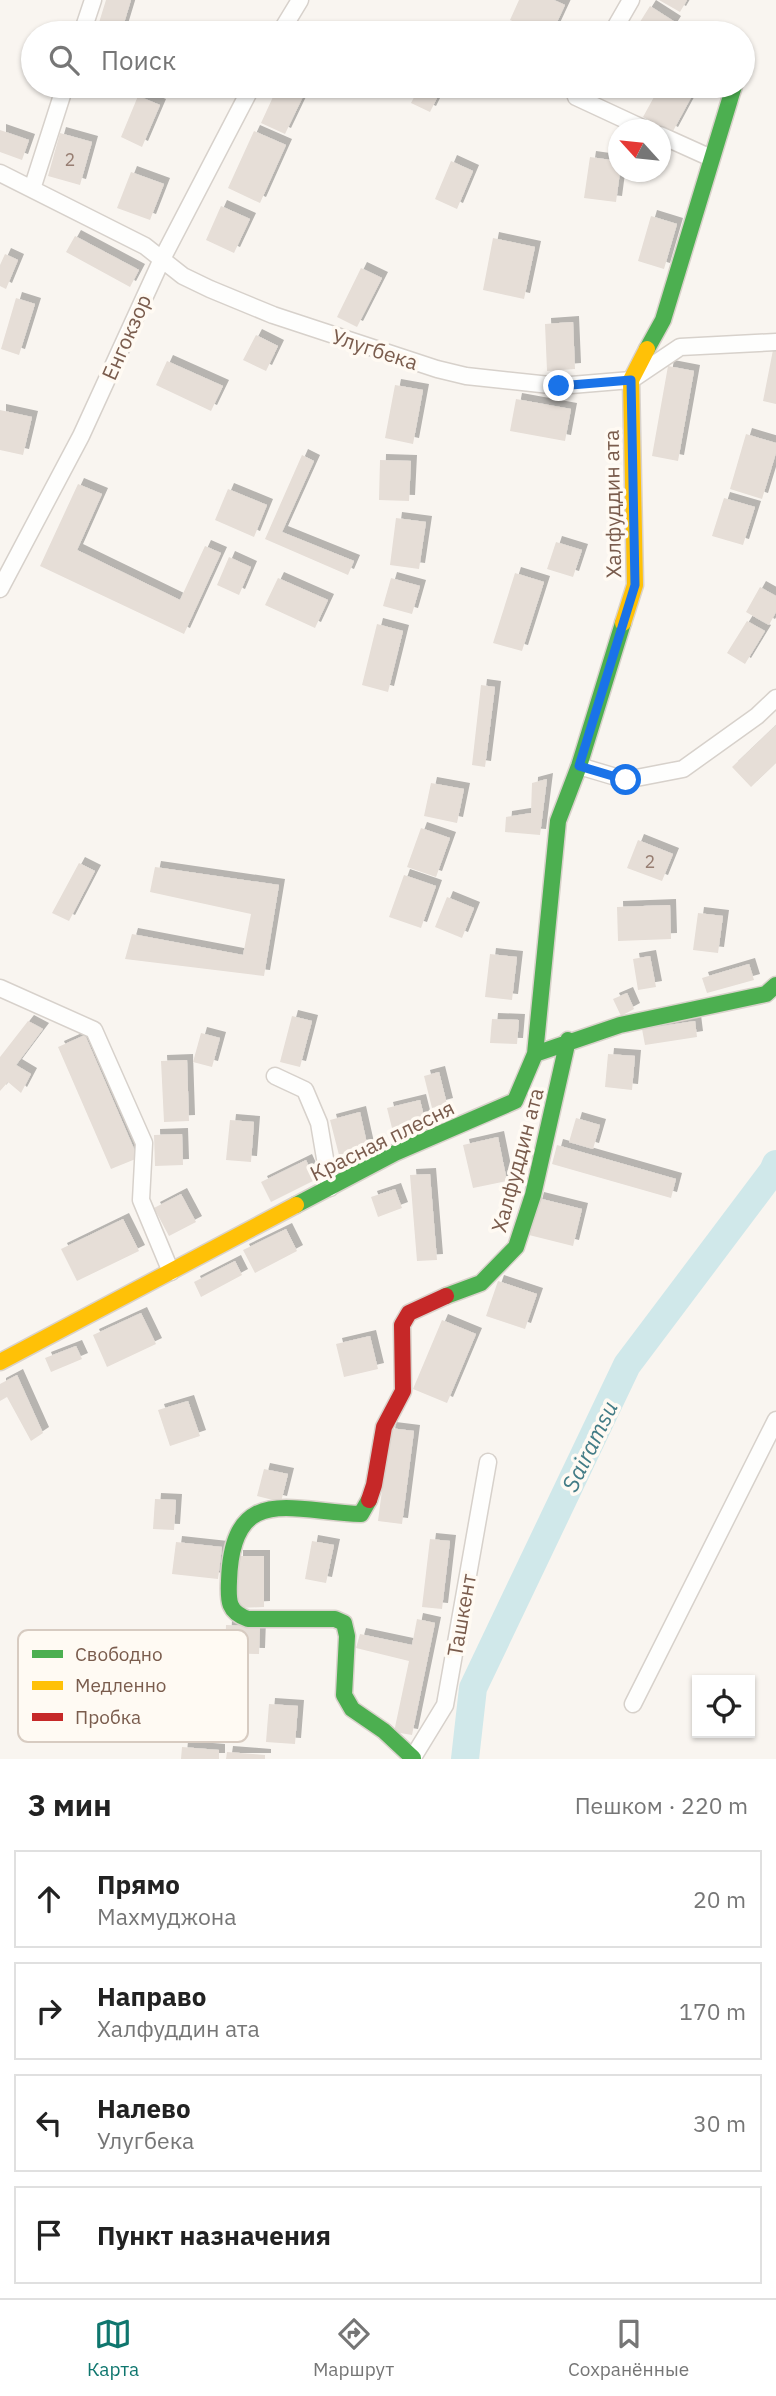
<!DOCTYPE html>
<html lang="ru">
<meta charset="utf-8">
<style>
:root{--surface:#fff;--page:#f2f2f2;--text:#222;--muted:#767676;--line:#e0e0e0;--accent:#0f766e}
body{margin:0;font-family:"IBM Plex Sans",sans-serif;background:var(--page);color:var(--text)}
.controls{position:absolute;right:21px;bottom:21px;display:grid;overflow:hidden;border-radius:0px;box-shadow:0 2px 5px #0004}
.controls button{width:63px;height:63px;display:grid;place-items:center;padding:0;border:0;border-bottom:2px solid var(--line);background:var(--surface);color:var(--text);font:35px sans-serif}
.compass{position:absolute;left:608px;top:119px;width:63px;height:63px;border-radius:50%;background:var(--surface);box-shadow:0 2px 5px #0004;rotate:297deg}
.stop{position:absolute;width:21px;height:21px;margin:-16px;border:5px solid #1a73e8;border-radius:50%;background:#fff}
.stop.end{background:#1a73e8;border-color:#fff;box-shadow:0 2px 7px #0008}
.list{margin:0;padding:0;list-style:none}
h2{display:flex;justify-content:space-between;align-items:center;height:91px;margin:0;padding:0 28px;font-size:30px}
h2 small{font-size:23px;font-weight:400;color:var(--muted)}
.list li{display:grid;grid-template-columns:46px 1fr auto;gap:21px;align-items:center;box-sizing:border-box;height:98px;margin:0 14px 14px;padding:0 14px;border:2px solid var(--line);border-radius:0px}
.list b{display:block;font-size:26px;white-space:nowrap}
.list p{margin:0;font-size:23px;white-space:nowrap;color:var(--muted)}
.list em{font-size:23px;font-style:normal;color:var(--muted)}
.icon{flex:none;width:38px;height:38px;fill:none;stroke:currentColor;stroke-width:2;stroke-linecap:round;stroke-linejoin:round}
.map{position:relative;flex:none;width:776px;height:1759px;overflow:hidden}
.search{position:absolute;background:var(--surface);box-shadow:0 2px 5px #0004;left:21px;right:21px;top:21px;height:77px;display:flex;align-items:center;gap:18px;box-sizing:border-box;padding:0 24px;border-radius:38px;color:var(--muted);font-size:26px}
.sheet{height:539px;background:var(--surface)}
nav{display:flex;justify-content:space-around;align-items:center;box-sizing:border-box;height:98px;border-top:2px solid var(--line);background:var(--surface);font-size:19px;color:var(--muted)}
nav a{display:grid;justify-items:center;gap:4px}
nav .on{color:var(--accent)}
.map>svg:first-child{display:block}
</style>
<div class="map">
<svg width="776" height="1759" viewBox="0 0 776 1759">
<defs>
<filter id="shadow"><feDropShadow dx="6" dy="-6" stdDeviation="0" flood-color="#0004"/></filter>
</defs>
<rect width="100%" height="100%" fill="#f9f5f0"/>
<g fill="none" stroke-linecap="round" stroke-linejoin="round">
<path stroke="#d0e8ea" stroke-width="28" d="M465,1759l8,-71 154,-323 146,-194 3,-7"/>
</g>
<path fill="#e6ded7" filter="url(#shadow)" d="M106,0h25l-10,33h-11l-13,-4z
M519,0h35l11,5 -13,28h-12l-30,-13z
M659,0h28l-7,12z
M650,6l25,16 -7,11h-35z
M137,86h27l-5,12 -23,-10z
M278,86h30l-23,48 -24,-11z
M420,86h23l-13,26 -19,-9z
M660,86h22l12,6 -22,41 -29,-16z
M138,96l22,9 -18,42 -21,-10z
M0,130l29,10 -7,20 -22,-8z
M254,131l32,14 -26,58 -32,-15z
M60,133l32,9 -12,43 -32,-9z
M590,157l28,4 2,11 -4,30 -32,-4z
M451,161l22,10 -16,38 -22,-10z
M131,172l33,12 -14,36 -33,-12z
M221,206l29,13 -16,34 -28,-13z
M651,216l26,8 -13,45 -26,-8z
M75,236l64,34 -9,17 -64,-35z
M493,238l42,9 -11,52 -41,-9z
M5,254l13,6 -12,29 -6,-3v-21z
M361,268l21,10 -25,49 -20,-10z
M16,298l19,6 -16,51 -18,-6z
M573,322l2,47 -28,2 -2,-47z
M256,335l22,11 -12,25 -23,-11z
M773,350l3,1v53l-13,-3z
M167,361l56,25 -12,25 -55,-26z
M668,366l26,5 -16,90 -26,-5z
M395,385l28,5 -10,54 -28,-6z
M516,399l55,10 -6,32 -55,-10z
M0,410l32,7 -9,38 -23,-5z
M746,434l30,9v10l-14,46 -32,-10z
M302,455l12,6 -32,71 72,29 -6,14 -83,-36z
M380,460l31,1 -2,40 -30,-1z
M78,484l24,10 -25,56 103,50 25,-54 16,7 -37,81 -144,-68z
M228,489l39,16 -13,32 -39,-17z
M724,498l31,9 -12,38 -31,-9z
M396,518l30,4 -7,47 -29,-4z
M556,542l26,8 -9,27 -26,-8z
M229,557l22,10 -12,28 -22,-10z
M515,573l29,9 -22,69 -29,-8z
M278,578l50,22 -13,28 -50,-23z
M391,578l29,8 -8,28 -29,-8z
M760,587l16,9v16l-7,13 -23,-13z
M747,621l18,10 -20,33 -18,-11z
M377,624l26,7 -15,61 -26,-7z
M481,685l14,2 -10,80 -13,-2z
M776,725v38l-25,24 -19,-20z
M547,779l-7,56 -35,-3 1,-15 25,-4 1,-30z
M431,783l33,6 -7,34 -33,-7z
M421,828l29,10 -14,39 -29,-10z
M638,840l35,14 -11,27 -35,-13z
M79,863l16,8 -26,50 -17,-8z
M155,867l124,18 -15,91 -139,-17 7,-25 111,21 8,-41 -101,-22z
M404,875l32,11 -15,42 -32,-11z
M447,897l27,11 -12,30 -27,-11z
M670,905l1,34 -53,2 -1,-34z
M698,913l25,3 -5,37 -25,-3z
M490,954l27,3 -5,43 -27,-3z
M650,956l6,31 -18,3 -5,-31z
M749,964l5,16 -47,13 -5,-15z
M627,993l7,16 -13,7 -8,-17z
M292,1016l20,5 -12,46 -20,-5z
M492,1019l27,1 -2,24 -27,-1z
M28,1021l15,8 -27,36 15,9 -10,19 -13,-11 -8,9v-34z
M695,1021l2,16 -52,8 -3,-16z
M201,1033l19,5 -8,29 -19,-5z
M85,1035l53,123 -27,11 -53,-122z
M608,1054l27,2 -3,34 -27,-3z
M187,1060l2,61 -25,1 -3,-61z
M439,1072l8,32 -15,4 -8,-32z
M420,1100l7,28 -33,8 -7,-28z
M360,1112l8,36 -29,7 -9,-35z
M576,1118l24,7 -7,24 -24,-7z
M230,1120l24,2 -3,40 -25,-2z
M182,1134l1,31 -28,1 -1,-31z
M498,1137l9,44 -34,7 -10,-43z
M557,1145l119,34 -5,19 -119,-34z
M306,1160l9,20 -44,22 -10,-20z
M430,1174l7,86 -20,1 -7,-86z
M395,1189l7,19 -24,9 -7,-20z
M181,1194l15,28 -27,14 -15,-28z
M538,1198l44,11 -9,37 -44,-11z
M123,1219l16,32 -62,30 -16,-32z
M286,1229l11,22 -42,22 -12,-23z
M235,1261l7,14 -41,22 -7,-15z
M498,1281l39,13 -12,35 -39,-13z
M141,1313l15,31 -49,23 -14,-32z
M442,1320l34,14 -29,69 -34,-14z
M370,1336l8,33 -34,8 -8,-33z
M76,1346l6,13 -31,13 -6,-14z
M17,1375l26,58 -12,8 -24,-44 -7,4v-17z
M188,1401l12,35 -30,10 -12,-36z
M390,1428l24,3 -12,93 -24,-3z
M264,1469l24,5 -7,28 -24,-6z
M155,1499l21,1 -2,30 -21,-1z
M430,1539l20,2 -8,68 -20,-2z
M312,1541l22,4 -8,38 -21,-4z
M176,1542l46,5 -4,32 -46,-5z
M237,1556h27v51l-27,1z
M417,1619l18,4 -23,112 -18,-3 15,-71 -53,-13 4,-14 52,11z
M226,1625l34,1 -1,28 -34,-1z
M269,1704l29,2 -3,38 -29,-2z
M182,1747l37,3v9h-38z
M227,1752l38,3v4h-39z"/>
<g fill="none" stroke-linecap="round" stroke-linejoin="round">
<defs>
<path id="street" d="M82,33l11,-33
M280,33l20,-33
M612,33l19,-33
M743,59l1,-3
M583,86l-7,11 71,33
M660,135l51,23
M0,173l145,73 38,30 27,13 63,26 164,54 29,7 93,10 72,-6 49,-33 96,-5
M32,189l33,-103
M0,589l81,-153 81,-177 90,-173
M579,766l47,14 57,-11 74,-53 19,-18
M0,988l94,42 50,113 -3,57 30,72
M275,1076l30,14 14,33 11,65
M633,1704l143,-284
M412,1759l33,-54 43,-243"/>
<path id="fast" d="M647,349l16,-29 71,-234
M535,1054l23,-233 21,-55 44,-143
M296,1205l99,-52 120,-52 20,-47 85,-29 146,-31 10,-9
M446,1296l35,-13 35,-36 17,-52 35,-155
M369,1500l-8,14c-69,-2 -129,-33 -132,67 -1,20 -1,31 19,38h87l9,4 3,13 -3,59 8,14 32,22 29,27"/>
<path id="slow" d="M623,623l12,-38 -4,-205 16,-31
M0,1362l296,-157"/>
<path id="jam" d="M369,1500l5,-15 10,-58 19,-36 -1,-66 7,-12 37,-17"/>
</defs>
<use href="#street" stroke="#d7d1cb" stroke-width="19"/>
<use href="#fast" stroke="#d9d2cb" stroke-width="19"/>
<use href="#slow" stroke="#d9d2cb" stroke-width="19"/>
<use href="#jam" stroke="#d9d2cb" stroke-width="19"/>
<use href="#street" stroke="#fefefd" stroke-width="16"/>
<use href="#fast" stroke="#4caf50" stroke-width="16"/>
<use href="#slow" stroke="#ffc107" stroke-width="16"/>
<use href="#jam" stroke="#c62828" stroke-width="16"/>
</g>
<g fill="none" stroke-linecap="round" stroke-linejoin="round">
<path stroke="#1a73e8" stroke-width="9" d="M559,386l72,-6 4,205 -56,181 47,14"/>
</g>
<g text-anchor="middle" dominant-baseline="central" stroke-width="7" stroke-linejoin="round" paint-order="stroke">
<g font-size="18" fill="#977e72">
<text x="70" y="159">2</text>
<text x="650" y="861">2</text>
</g>
<g font-size="21" fill="#7a5c4d" stroke="#fffaf3">
<text transform="translate(126 337) rotate(-66)">Енгокзор</text>
<text transform="translate(375 349) rotate(18)">Улугбека</text>
<text transform="translate(612 504) rotate(-91)">Халфуддин ата</text>
<text transform="translate(382 1140) rotate(-26)">Красная плесня</text>
<text transform="translate(517 1160) rotate(-75)">Халфуддин ата</text>
<text transform="translate(461 1615) rotate(-80)">Ташкент</text>
</g>
<g font-size="23" font-style="italic" fill="#437c86" stroke="#fffaf3">
<text transform="translate(589 1446) rotate(-64)">Sairamsu</text>
</g>
</g>
<rect x="18" y="1630" width="230" height="112" rx="10" fill="#fffaf3" stroke="#d7cbc1" stroke-width="2"/>
<rect x="32" y="1650" width="31" height="8" fill="#4caf50"/>
<rect x="32" y="1681" width="31" height="9" fill="#ffc107"/>
<rect x="32" y="1713" width="31" height="8" fill="#c62828"/>
<g font-size="19" fill="#7a5c4d">
<text x="75" y="1661">Свободно</text>
<text x="75" y="1692">Медленно</text>
<text x="75" y="1724">Пробка</text>
</g>
</svg>
<div class="controls">
<button><svg class="icon" aria-label="locate" viewBox="0 0 24 24"><circle cx="12" cy="12" r="6"/><path d="M12 2v4M12 18v4M2 12h4M18 12h4"/></svg></button>
</div>
<svg class="compass" viewBox="-18 -18 36 36"><path d="M0-13l5 13h-10z" fill="#e53935"/><path d="M0 13l5-13h-10z" fill="#767676"/></svg>
<div class="stop" style="left:626px;top:780px"></div>
<div class="stop end" style="left:559px;top:386px"></div>
<div class="search"><svg class="icon" aria-label="search" viewBox="0 0 24 24"><circle cx="10" cy="10" r="6"/><path d="M15 15l6 6"/></svg>Поиск</div>
</div>
<section class="sheet">
<h2>3 мин<small>Пешком · 220 m</small></h2>
<ul class="list">
<li><svg class="icon" aria-label="ahead" viewBox="0 0 24 24"><path d="M12 20V5M6 11l6-6 6 6"/></svg><div><b>Прямо</b><p>Махмуджона</p></div><em>20 m</em></li>
<li><svg class="icon" aria-label="right" viewBox="0 0 24 24"><path d="M7 20v-9h11M14 6l5 5-5 5"/></svg><div><b>Направо</b><p>Халфуддин ата</p></div><em>170 m</em></li>
<li><svg class="icon" aria-label="left" viewBox="0 0 24 24"><path d="M17 20v-9H6M10 6l-5 5 5 5"/></svg><div><b>Налево</b><p>Улугбека</p></div><em>30 m</em></li>
<li><svg class="icon" aria-label="arrive" viewBox="0 0 24 24"><path d="M6 21V4h12l-3 4 3 4H6"/></svg><div><b>Пункт назначения</b></div></li>
</ul>
</section>
<nav>
<a class="on"><svg class="icon" aria-label="map" viewBox="0 0 24 24"><path d="M3 6l6-2 6 2 6-2v14l-6 2-6-2-6 2zM9 4v14M15 6v14"/></svg>Карта</a>
<a><svg class="icon" aria-label="directions" viewBox="0 0 24 24"><path d="M12 3l9 9-9 9-9-9zM9 14v-3h6M13 9l2 2-2 2"/></svg>Маршрут</a>
<a><svg class="icon" aria-label="saved" viewBox="0 0 24 24"><path d="M7 4h10v16l-5-4-5 4z"/></svg>Сохранённые</a>
</nav>
